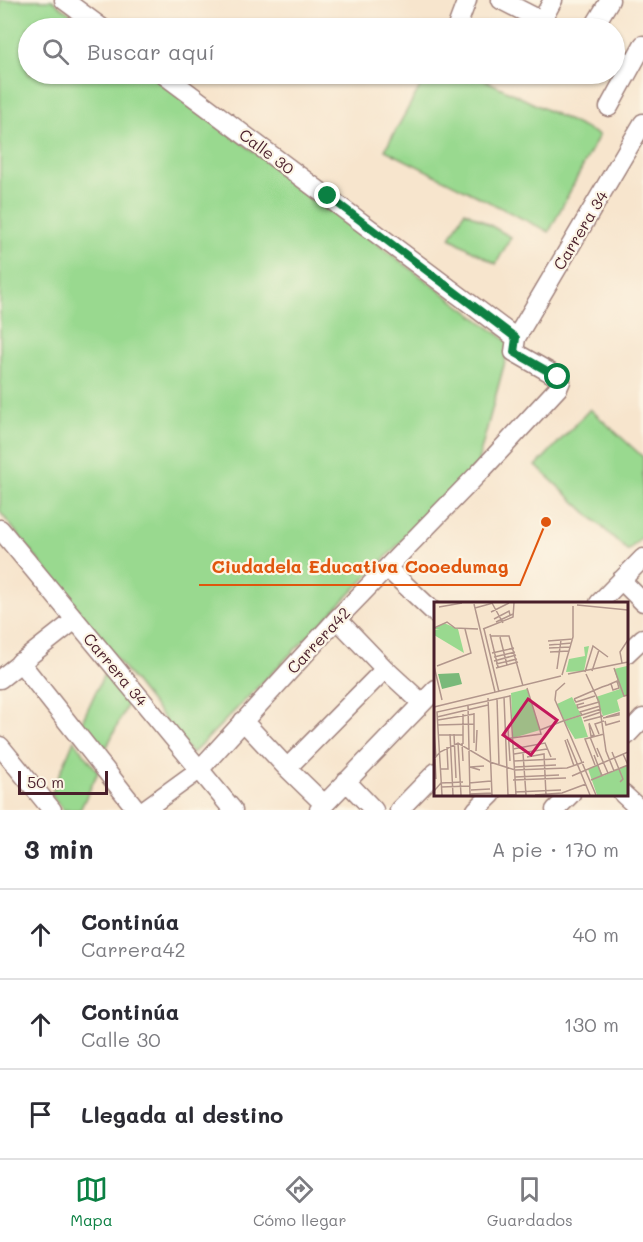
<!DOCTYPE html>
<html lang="es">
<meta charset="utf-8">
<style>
:root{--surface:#fff;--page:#f7f7f7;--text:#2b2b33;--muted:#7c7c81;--line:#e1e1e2;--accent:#0b8043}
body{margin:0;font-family:Mali,sans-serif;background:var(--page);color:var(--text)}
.scale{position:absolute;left:18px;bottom:15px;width:90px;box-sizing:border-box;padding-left:6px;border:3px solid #4a1f2b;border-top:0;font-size:16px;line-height:21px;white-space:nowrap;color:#4a1f2b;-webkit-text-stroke:4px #fcf5e5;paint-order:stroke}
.stop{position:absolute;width:18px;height:18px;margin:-14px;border:4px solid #0b8043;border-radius:50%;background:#fff}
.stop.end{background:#0b8043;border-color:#fff;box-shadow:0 2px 6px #0008}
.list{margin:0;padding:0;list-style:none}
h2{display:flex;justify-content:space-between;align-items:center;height:78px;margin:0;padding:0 24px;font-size:26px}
h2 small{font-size:20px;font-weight:400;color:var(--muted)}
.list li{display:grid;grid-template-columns:39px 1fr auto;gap:18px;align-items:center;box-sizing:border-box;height:90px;padding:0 24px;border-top:2px solid var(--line)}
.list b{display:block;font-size:22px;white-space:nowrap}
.list p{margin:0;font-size:20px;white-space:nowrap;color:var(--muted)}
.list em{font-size:20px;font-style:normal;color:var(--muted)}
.icon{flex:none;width:33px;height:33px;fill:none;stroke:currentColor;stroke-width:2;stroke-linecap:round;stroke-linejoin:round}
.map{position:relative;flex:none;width:643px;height:810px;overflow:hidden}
.search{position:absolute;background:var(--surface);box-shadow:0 2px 4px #0004;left:18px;right:18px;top:18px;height:66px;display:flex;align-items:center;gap:15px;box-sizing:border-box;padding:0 21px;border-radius:33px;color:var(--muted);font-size:22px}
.sheet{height:348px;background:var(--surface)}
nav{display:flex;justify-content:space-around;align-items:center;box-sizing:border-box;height:84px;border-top:2px solid var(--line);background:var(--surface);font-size:16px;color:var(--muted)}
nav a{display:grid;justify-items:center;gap:3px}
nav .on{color:var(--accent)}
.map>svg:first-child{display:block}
</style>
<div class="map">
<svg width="643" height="810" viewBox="0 0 643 810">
<rect width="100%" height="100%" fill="#fcf5e5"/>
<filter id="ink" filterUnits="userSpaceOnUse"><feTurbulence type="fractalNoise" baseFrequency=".0167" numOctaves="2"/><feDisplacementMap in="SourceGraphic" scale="12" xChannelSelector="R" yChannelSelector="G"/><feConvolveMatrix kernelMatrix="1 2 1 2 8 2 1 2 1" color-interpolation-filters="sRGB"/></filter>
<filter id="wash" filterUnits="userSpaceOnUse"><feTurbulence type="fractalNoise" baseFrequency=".008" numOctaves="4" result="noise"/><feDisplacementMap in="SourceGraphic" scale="24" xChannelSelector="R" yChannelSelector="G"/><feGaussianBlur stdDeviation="1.35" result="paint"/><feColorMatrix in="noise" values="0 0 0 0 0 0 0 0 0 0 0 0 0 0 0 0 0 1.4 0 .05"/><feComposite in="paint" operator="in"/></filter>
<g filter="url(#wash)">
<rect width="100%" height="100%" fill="#f7e5cd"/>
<path fill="#99d98f" stroke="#727c5d" stroke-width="1.5" d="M0,0h52l38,28h-62v46h122l360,269 -33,122 -285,289 -192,-242z
M427,74h45l127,61 -50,97 -164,-82z
M465,211l46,26 -15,27 -46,-26z
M590,409l53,48v79l-15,15 -92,-85z
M104,674l24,29 -25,52 -23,-29z
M74,740l24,32 -18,38h-17l-12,-15z"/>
</g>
<g filter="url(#ink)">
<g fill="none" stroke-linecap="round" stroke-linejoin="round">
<defs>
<path id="minor" d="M64,0l38,28
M501,0l55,28
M541,22l12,-22
M458,24l9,-24
M593,28l17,-28
M614,56l18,9
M163,74l353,264
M609,107l34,-62
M0,529l233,281
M387,568l49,46
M621,580l22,22
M599,603l44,-45
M337,619l48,50 37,34
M626,654l17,-16
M20,662l117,148
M0,679l75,-59
M243,721l44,47 37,36
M626,736l17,-18
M0,746l52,64
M287,768l98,-99
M346,781l28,29
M623,794l12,11
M144,810l55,-40 138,-151 144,-148 77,-83 3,-7 -3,-4 -44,-25 2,-14 127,-215
M319,810l117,-121
M399,810l37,-38
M476,810l16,-16
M555,810l16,-16"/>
</defs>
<use href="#minor" stroke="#a0827c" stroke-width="21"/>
<use href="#minor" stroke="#fff" stroke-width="18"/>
</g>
</g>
<g fill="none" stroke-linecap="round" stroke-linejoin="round" filter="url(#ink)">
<path stroke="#0b8043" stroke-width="8" d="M328,196l188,142 -2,14 44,25"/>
</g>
<g text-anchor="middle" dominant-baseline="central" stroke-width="4.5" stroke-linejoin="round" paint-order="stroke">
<g font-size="16" fill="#4a1f2b" stroke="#fcf5e5">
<text transform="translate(267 151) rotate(37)">Calle 30</text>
<text transform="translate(580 230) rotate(-59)">Carrera 34</text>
<text transform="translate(318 640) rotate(-47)">Carrera42</text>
<text transform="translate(116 669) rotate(50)">Carrera 34</text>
</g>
</g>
<g transform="translate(434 602)">
<rect width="194" height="194" fill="#f7e5cd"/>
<path d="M10,21l14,6 6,24 -30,-18v-5l6,-1h-6zM155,44l-5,25 -18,1 3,-13 16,-3 -1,-9zM193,64v29l-10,5 3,11 -17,5 -7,-19 24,-8 -6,-20zM93,87l13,41 -27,8 -2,-45zM138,95l9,18 -17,5 -7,-16zM147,114l7,21 -13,2 -11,-18zM164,163l5,11 24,-11v30h-30l-9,-26z" fill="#99d98f"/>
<path d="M25,71l3,11 -20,5 -4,-15z" fill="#7ab97a"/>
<path fill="none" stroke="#b2968c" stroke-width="1.5" d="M58,1l11,20M40,2l21,88M143,3l51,5M5,5l23,-4M41,6l18,-5M57,10l18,-9M60,17l15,-8 1,4M62,20l17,-8M0,26l13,-6 8,6 23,1M49,27l30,-12 1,-14M50,27l15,63M56,32l8,33M56,34h19l14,50M66,35l7,28M114,39l25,-2M115,43l23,-2M115,46l21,-1M116,50l19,-1M58,51l22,-5M60,55l21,-5M60,59l22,-6M188,61l-2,-11 8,-12M62,62l21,-5M0,64l8,34M3,64l34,-13 -6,-24M62,66l22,-6M180,66l10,28 4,-1M123,67l4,-29M158,69l7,-21M151,70l8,-26 15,11M134,72l60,-12M152,72l13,28 7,49 8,20M128,73l11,-38v-31M131,81l-9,8 -1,9 41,95M93,86l13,42M76,93l6,100M70,95l4,98h8M54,96l4,97M63,96l2,66M140,97l28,-12 6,-2 9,-4 2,7 -6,2 -2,-6M140,97l2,3 19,-6M150,101l-7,2 1,3 21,-6M34,103l2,90M0,105l127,-31M148,113l-2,-3 20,-6M3,115l51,-12M149,116l18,-6M169,116l16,-3v-2l-13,4M4,118l36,-6M150,119l19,-5M171,119l1,4 14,-4M155,121l5,12 -3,1 -2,-12M4,123l36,-1M74,127l2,32M0,130l2,25M16,132l3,61M20,132l2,44M165,132l-4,-10 9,-3M4,133h25M156,135l8,20M71,137l36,-5 -1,-4 23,-9 38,-12M133,137l23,56M131,138l9,26M24,141l3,52M28,141l1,18M40,141v-30M29,142v-30M163,146l11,25M79,147l32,-6 6,14M42,149l1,-21M178,150l11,27 -3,3M89,151l3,42M80,152l33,-5M160,153l8,21M93,155l17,-3 2,41M0,157l6,-7 18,-9 32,19 25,8 52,-2 17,-6M1,157l1,20M80,159l42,-2M161,163l-10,-26 19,-5M81,165l41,-2M7,167h7l-1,-22M46,168l-10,-3 14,-1M138,174l56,-24M81,175l44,-2M79,178l53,-2M157,178l37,-15 -5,-11M35,181l22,-2M7,185l29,-1M37,188l19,-1M0,189l7,-8 22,-1M81,190l46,-2M36,192l22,-1M8,193l-5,-83 73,-16M101,193l27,-2 24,-9"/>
<path fill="#c2185b" fill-opacity="0.15" stroke="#c2185b" stroke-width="3" d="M94,97l29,21 -26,35 -28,-20z"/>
<rect width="194" height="194" fill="none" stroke="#4a1f2b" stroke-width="3"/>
</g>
<path fill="none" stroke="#e0560e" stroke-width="2" d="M546 522L520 585H199"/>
<circle fill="#e0560e" stroke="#fcf5e5" stroke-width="2" cx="546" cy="522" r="6"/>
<g font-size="18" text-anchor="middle" font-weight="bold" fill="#e0560e" stroke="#fcf5e5" stroke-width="4.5" stroke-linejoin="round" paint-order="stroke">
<text x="360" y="573">Ciudadela Educativa Cooedumag</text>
</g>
</svg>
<div class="scale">50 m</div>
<div class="stop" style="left:558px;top:377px"></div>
<div class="stop end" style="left:328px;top:196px"></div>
<div class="search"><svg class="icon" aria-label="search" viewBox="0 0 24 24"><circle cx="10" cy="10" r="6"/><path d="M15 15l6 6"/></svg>Buscar aquí</div>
</div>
<section class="sheet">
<h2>3 min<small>A pie · 170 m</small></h2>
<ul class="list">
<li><svg class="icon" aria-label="ahead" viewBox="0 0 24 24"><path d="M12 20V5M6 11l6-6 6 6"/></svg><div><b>Continúa</b><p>Carrera42</p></div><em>40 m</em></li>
<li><svg class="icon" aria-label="ahead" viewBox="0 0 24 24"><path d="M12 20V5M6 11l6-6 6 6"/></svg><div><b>Continúa</b><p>Calle 30</p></div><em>130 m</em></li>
<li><svg class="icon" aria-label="arrive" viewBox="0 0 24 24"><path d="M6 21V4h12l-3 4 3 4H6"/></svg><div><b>Llegada al destino</b></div></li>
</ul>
</section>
<nav>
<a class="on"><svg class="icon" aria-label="map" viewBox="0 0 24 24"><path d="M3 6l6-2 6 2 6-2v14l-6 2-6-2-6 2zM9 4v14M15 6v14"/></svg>Mapa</a>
<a><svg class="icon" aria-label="directions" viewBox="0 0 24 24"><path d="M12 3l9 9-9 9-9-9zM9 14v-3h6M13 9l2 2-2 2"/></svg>Cómo llegar</a>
<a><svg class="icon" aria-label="saved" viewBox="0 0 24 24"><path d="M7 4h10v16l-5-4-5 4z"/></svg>Guardados</a>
</nav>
